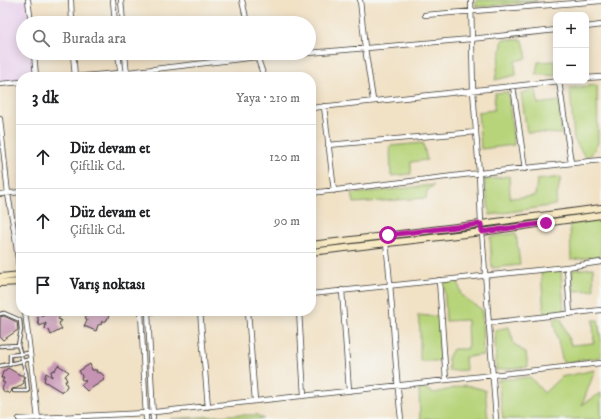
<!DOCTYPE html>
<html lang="tr">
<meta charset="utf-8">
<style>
:root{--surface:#fff;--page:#f2f2f2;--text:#202124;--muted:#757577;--line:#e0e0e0}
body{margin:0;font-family:"IM FELL DW Pica",serif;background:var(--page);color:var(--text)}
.controls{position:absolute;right:12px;top:12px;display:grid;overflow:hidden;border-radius:8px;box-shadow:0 2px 10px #0003}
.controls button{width:36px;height:36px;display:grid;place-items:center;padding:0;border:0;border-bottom:1px solid var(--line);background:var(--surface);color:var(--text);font:20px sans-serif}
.stop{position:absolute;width:12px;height:12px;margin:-9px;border:3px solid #b5179e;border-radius:50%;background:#fff}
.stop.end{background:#b5179e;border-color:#fff;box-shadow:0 1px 4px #0008}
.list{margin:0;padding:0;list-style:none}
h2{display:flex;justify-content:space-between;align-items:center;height:52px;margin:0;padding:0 16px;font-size:17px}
h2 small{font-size:13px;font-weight:400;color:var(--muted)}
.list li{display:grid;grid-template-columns:26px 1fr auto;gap:12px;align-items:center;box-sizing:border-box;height:64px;padding:0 16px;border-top:1px solid var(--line)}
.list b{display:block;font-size:15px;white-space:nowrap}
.list p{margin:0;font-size:13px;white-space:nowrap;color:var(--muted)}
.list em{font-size:13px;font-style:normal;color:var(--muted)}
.icon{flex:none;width:22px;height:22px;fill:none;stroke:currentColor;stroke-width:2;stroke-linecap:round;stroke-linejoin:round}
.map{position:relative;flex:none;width:601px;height:419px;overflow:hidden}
.search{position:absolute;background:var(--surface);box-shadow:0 2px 10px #0003;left:16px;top:16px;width:300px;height:44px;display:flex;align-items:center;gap:10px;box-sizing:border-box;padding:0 14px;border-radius:22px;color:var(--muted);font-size:15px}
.panel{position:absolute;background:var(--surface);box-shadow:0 2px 10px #0003;left:16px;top:72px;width:300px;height:244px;border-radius:16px}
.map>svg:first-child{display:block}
</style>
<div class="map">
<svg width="601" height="419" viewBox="0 0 601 419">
<rect width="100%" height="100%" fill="#f6f6f2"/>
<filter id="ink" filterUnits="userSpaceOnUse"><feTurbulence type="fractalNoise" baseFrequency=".025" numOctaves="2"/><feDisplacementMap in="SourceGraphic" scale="8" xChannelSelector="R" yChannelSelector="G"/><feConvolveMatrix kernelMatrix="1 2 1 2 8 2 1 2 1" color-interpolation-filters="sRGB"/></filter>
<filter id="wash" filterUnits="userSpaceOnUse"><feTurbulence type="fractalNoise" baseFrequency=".012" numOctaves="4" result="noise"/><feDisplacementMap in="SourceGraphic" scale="16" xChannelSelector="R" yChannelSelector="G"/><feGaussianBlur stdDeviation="0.9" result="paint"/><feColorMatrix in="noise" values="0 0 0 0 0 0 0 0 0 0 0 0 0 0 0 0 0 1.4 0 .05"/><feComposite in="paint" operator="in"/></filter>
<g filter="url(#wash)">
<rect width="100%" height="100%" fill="#f1e1c5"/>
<path fill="#e9d2ed" d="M0,0h27l2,23h-6v30h10l3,24h-15v5l-21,2z"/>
<path fill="#b7d47a" stroke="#6a784b" d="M476,0h61l1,1 -62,6z
M503,39l20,1 4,18 -12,3 1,14 -21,5z
M555,61l1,15 -20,-2 2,-12z
M597,85l1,58 -7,12 -6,2 -11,-18 -4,-51z
M536,89l2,15 21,-3 2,33 -34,-2 -6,-39z
M508,92l6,53 -33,4 -3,-37 16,-2 1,-17z
M423,143l4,17 -16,2v12l-20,2 -1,-30z
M509,176l1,22 25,-2 2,-16 24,-3 -6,28 -65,10 -6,-35z
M434,185l-7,6 -1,7 -72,5 -2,-9z
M601,220v36l-30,4 -1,-36z
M516,233l4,32 -28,3 -2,-31z
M593,268l1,22 -21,1 -1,-21z
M561,271l3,40 -20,3 -3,-42z
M458,280l3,15 21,15 1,45 -18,2 1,13 -17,1 -1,-13 5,-9h15l-1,-29 -21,1 -2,-39z
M418,315l22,2v44h-20v-31z
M561,318l10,27 23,-2 -1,-23h5l3,20v17l-38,6 -10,-44z
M509,327l5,17 12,9 2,14 -32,3 -1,-40z
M595,370l-13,35 19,-12v26h-98l-5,-39 32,-3 14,16 17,-16z
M466,385l19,5 3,29h-68l-1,-32 16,6z
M232,415h25l7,4h-94z"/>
<g id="blocks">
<path fill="#c693b2" d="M51,311h8l2,4 -3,4 3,1 -2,4 3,5 -11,6 -2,-5 -4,-1 1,-6 -6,3 -3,-5 2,-1 -2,-2z
M84,311h19l5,3 -1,1 2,1 -3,5 -5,1 1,2 -4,1 -2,6 -12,-5 3,-6 -2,-3 5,-3z
M4,316l13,6 1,8 -15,10 -3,-3v-20z
M90,364l2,6h5l-1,2 5,1 4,4 -2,1 1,2 -17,11 -6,-6 5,-4 -5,-2 1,-3 -3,-5z
M58,365l11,7 -4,4 2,5h-2l2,5 -3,5 -2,-1v2l-18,-11 2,-8 6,4 -1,-6 4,-1z
M8,368l12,7h3l1,8 -7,5 -5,1 -1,3 -2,2 -2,-2 -2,1 -2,-3 -1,-3 3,-4 -3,-1 2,-4h-3l2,-6z"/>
</g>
</g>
<g filter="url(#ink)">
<use href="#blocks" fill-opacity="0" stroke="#3c3a35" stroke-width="1"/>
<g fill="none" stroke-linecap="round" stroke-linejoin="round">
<defs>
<path id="lane" d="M0,314l4,-1 16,7 1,10 -3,15 8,28 2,18h-14
M0,346l18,-1
M10,365v-10l20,-2
M0,366l31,-7"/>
<path id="street" d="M28,0l3,23
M71,0l1,23
M113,0l2,23
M121,0l2,23
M242,0l5,23
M360,0l5,48 8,52
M425,15l176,-14
M586,27l15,-2
M34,53l2,24
M73,53l2,24
M118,53l3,24
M125,53l2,24
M256,53l8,24
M309,53l162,-14 85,-9
M71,77l49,-4 137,-16 52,-4
M586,78l15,-1
M559,81l12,82
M0,84l21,-2
M513,86l12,83
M324,106l10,85
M311,108l249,-27
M0,119l8,75 7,42
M328,145l148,-13
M311,193l168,-20 -6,-83 -2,-90
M0,194l21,-2
M481,224l-2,-51 122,-13
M482,232l14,187
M386,243c7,58 8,117 15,176
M567,267l3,47
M20,275l-5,-39h6
M439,280l7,100
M342,290l7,101
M311,294l256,-27 34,-5
M25,311l13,108
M141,311l5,108
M148,311l5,108
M200,311l8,96
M248,311l7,90
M299,311l5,85
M148,312l8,-1
M488,323l113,-13
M19,419l127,-6 455,-50"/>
<path id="secondary" d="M311,245l170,-21 120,-16
M311,252l171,-20 119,-17
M0,277l21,-2
M0,283l21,-1"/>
</defs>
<use href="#lane" stroke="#3c3a35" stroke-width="4.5"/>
<use href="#street" stroke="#3c3a35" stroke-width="6"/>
<use href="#secondary" stroke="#3c3a35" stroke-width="8"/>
<use href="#lane" stroke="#fff" stroke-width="2.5"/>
<use href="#street" stroke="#fff" stroke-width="4.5"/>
<use href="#secondary" stroke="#f7e9c3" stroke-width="6"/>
</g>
</g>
<g fill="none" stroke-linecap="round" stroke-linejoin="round" filter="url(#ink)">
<path stroke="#b5179e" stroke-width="5" d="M388,235l93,-11 1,8 64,-9"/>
</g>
</svg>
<div class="controls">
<button>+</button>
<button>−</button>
</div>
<div class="stop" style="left:388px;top:235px"></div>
<div class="stop end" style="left:546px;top:223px"></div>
<div class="search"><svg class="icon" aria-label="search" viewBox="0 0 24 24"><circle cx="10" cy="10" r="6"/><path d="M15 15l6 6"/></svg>Burada ara</div>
<section class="panel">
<h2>3 dk<small>Yaya · 210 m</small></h2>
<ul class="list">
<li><svg class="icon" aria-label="ahead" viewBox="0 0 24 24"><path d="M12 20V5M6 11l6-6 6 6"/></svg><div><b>Düz devam et</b><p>Çiftlik Cd.</p></div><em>120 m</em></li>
<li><svg class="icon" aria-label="ahead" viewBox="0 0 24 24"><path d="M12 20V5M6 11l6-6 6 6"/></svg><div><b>Düz devam et</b><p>Çiftlik Cd.</p></div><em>90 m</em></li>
<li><svg class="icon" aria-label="arrive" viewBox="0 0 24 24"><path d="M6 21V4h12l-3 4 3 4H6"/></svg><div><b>Varış noktası</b></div></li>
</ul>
</section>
</div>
